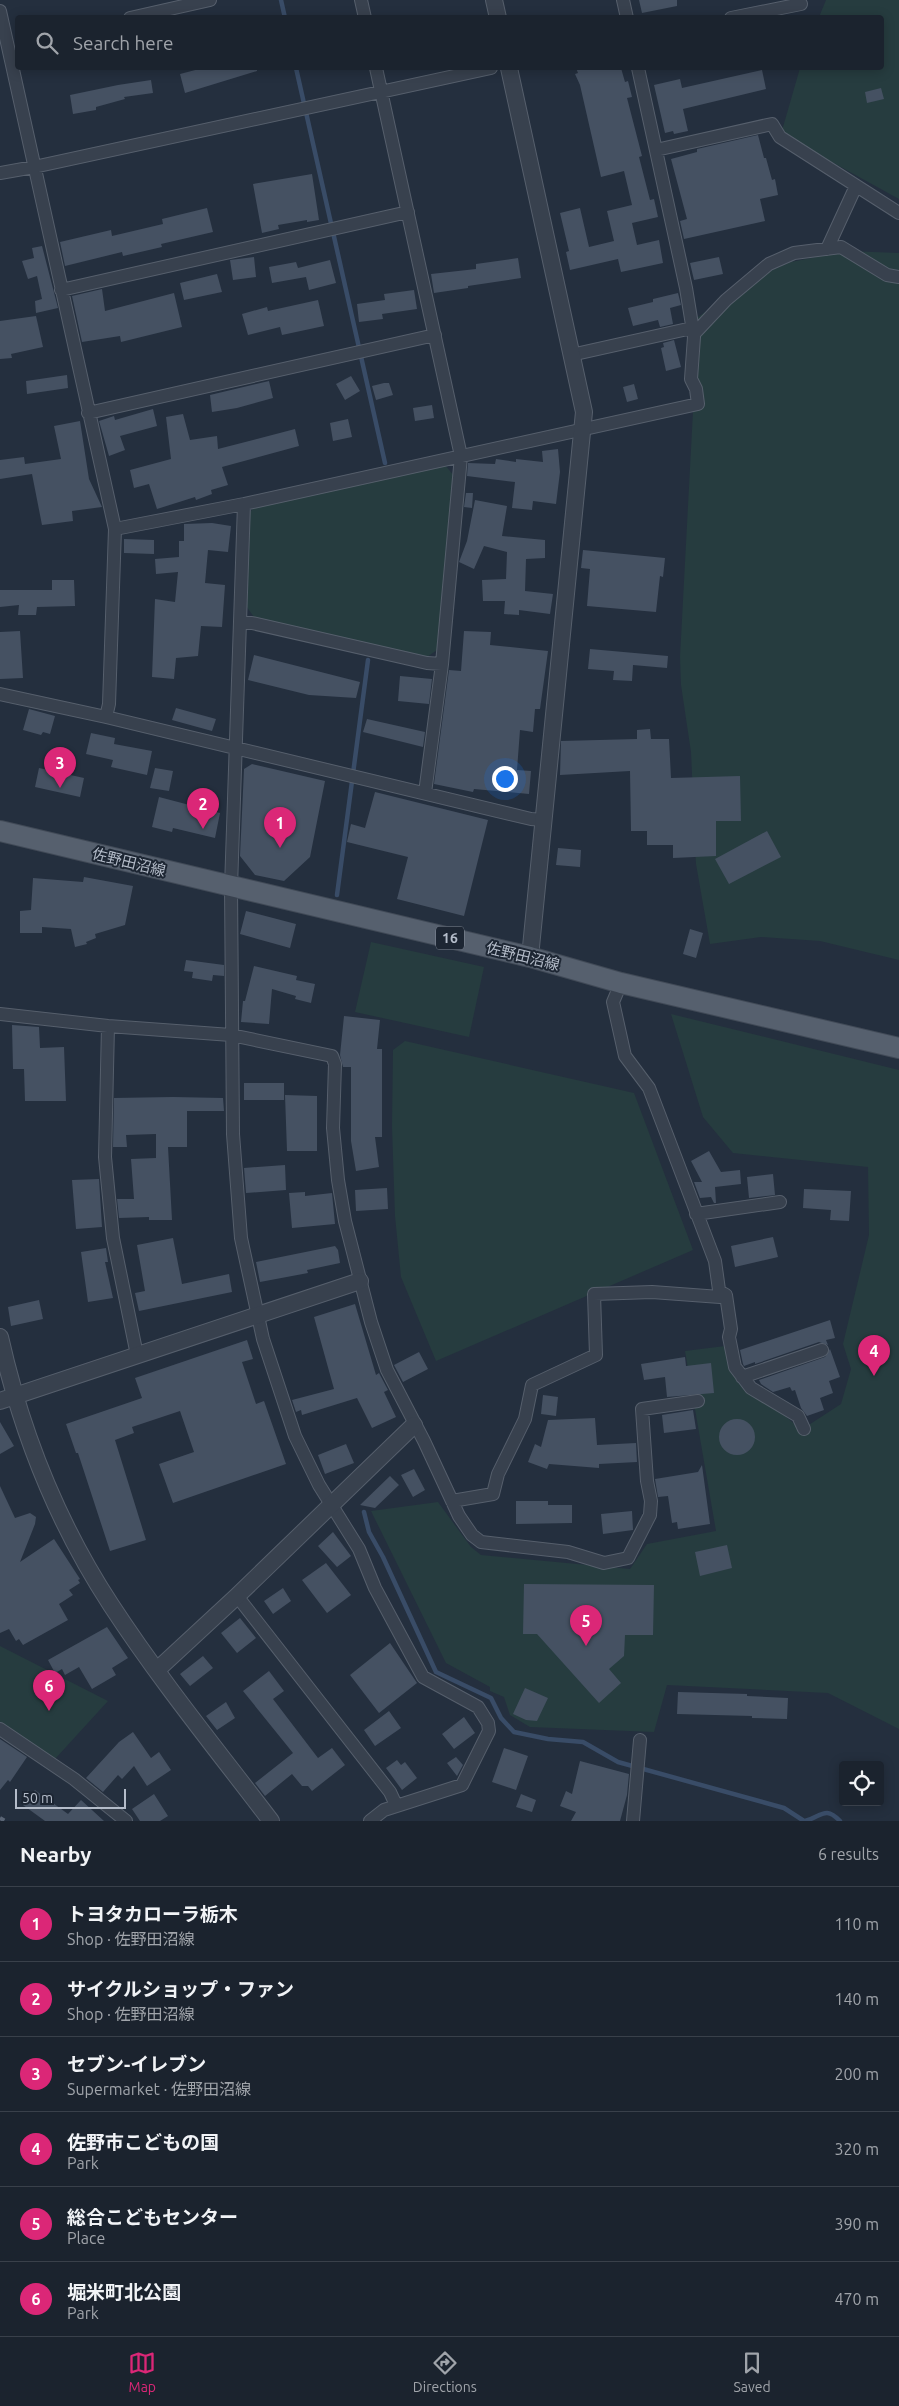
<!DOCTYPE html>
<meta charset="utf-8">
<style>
:root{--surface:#1b232e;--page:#242b36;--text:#f1f3f6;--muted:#a0a4aa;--line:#39404a;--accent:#db2777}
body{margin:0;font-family:Ubuntu,"Noto Sans JP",sans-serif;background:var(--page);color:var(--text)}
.controls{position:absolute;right:15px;bottom:15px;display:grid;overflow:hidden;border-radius:5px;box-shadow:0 2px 12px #0003}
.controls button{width:45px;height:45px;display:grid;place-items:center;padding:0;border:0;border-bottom:1px solid var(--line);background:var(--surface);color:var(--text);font:25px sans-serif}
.scale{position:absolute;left:15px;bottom:12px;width:111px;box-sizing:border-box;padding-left:5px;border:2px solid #b4bcc9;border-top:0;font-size:14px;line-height:18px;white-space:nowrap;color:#b4bcc9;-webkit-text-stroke:4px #1d2633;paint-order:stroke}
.you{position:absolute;left:504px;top:778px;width:18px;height:18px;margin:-12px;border:4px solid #fff;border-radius:50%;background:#1a73e8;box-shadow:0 0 0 8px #1a73e833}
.badge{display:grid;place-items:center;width:32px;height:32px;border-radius:50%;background:var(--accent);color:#fff;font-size:16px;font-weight:700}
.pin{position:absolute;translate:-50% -41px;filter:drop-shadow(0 1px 2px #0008)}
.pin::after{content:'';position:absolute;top:26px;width:18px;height:15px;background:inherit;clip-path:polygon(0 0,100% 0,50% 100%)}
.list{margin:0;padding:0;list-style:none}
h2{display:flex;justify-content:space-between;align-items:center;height:65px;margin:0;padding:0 20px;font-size:21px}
h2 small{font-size:16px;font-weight:400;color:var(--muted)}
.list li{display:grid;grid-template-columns:32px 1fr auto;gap:15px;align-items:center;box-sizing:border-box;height:75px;padding:0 20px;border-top:1px solid var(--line)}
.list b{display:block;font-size:19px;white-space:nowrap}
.list p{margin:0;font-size:16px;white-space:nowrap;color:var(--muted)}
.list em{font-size:16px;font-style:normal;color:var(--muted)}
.icon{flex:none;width:28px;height:28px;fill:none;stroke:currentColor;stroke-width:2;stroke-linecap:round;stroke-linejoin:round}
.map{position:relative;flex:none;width:899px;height:1821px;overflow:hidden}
.search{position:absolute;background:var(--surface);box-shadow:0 2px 12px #0003;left:15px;right:15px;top:15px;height:55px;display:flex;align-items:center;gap:12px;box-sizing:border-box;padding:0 18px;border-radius:5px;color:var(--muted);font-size:19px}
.sheet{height:515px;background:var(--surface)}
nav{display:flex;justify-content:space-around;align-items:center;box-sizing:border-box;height:70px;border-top:1px solid var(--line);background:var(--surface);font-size:14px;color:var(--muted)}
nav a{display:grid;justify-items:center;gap:2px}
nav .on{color:var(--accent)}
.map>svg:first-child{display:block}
</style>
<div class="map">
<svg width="899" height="1821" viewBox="0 0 899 1821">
<rect width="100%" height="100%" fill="#242f3e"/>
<path fill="#263c3f" d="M826,0h73v199l-118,-65 19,-66h82v-50l-63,-1z
M847,251l52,2v707l-79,-19 -59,-4 -51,7 -14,-80 -5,-112 -10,-67 -1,-28 18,-340 54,-38 39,-17z
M445,465l9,11 -17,174 -10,7 -173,-40 -8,-11 1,-90 9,-11z
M371,942l113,25 -15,70 -114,-25z
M671,1014l228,56v659l-71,-36 -161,-8 -13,47 -124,-5 -20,-12 -6,-18 -14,-6v-4l-44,-24 -75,-152 67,-9 33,45 10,8 149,14 17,-25 69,-13 -31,-180 40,-5 12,35 45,32 19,17 40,-26 10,-35 -8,-25 26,-109 -1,-68 -135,-14 -30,-36z
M405,1041l229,52 59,157 -257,111 -35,-84 -6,-61 -3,-90 1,-76z
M0,1646l108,55 -53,58 -55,-37z"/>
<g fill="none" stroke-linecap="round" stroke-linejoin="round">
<path stroke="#394c67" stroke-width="4.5" d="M281,0l4,18
M296,68l89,395
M337,895l31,-235
M364,1512l5,20 14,25 53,115 55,26 10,20 13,14 34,7 35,3 35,20 166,46 20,13
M805,1821c16,-4 20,-16 35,0"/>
</g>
<path fill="#455162" d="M639,0h38v6l-35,7z
M203,68h54v3l-72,22 -5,-19z
M576,68h45l4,14 3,-1 4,16 -5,1 15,58 -3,1 11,43 4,-1 4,18 -26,6 5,22 22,-5 4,23 -42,9 -3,-13 -48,11 -4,-18 3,-1 -9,-38 20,-5 9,39 25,-6 -7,-30 25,-6 -8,-34 -23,6 -21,-92 -5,-11 3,-1z
M762,70l4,19 -83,20 5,22 -14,3 -1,-3 -8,2 -11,-48 26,-6 2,9z
M151,80l2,13 -29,4 1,2 -29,8v3l-23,4 -3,-19 48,-10z
M881,88l3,11 -17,4 -2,-11z
M758,135l6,23h2l6,22 3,-1 3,16 -18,4 5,22 -81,18 -4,-18 7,-2 -16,-60 26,-7v-3z
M312,174l7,46 -12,2v-2l-29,5 1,4 -17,4 -9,-49z
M207,208l6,24 -52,12 1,3 -39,9 -1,-4 -57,14 -5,-24 51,-12 1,6 51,-12 -1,-5z
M42,246l16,62 -22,5 -1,-12 7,-2 -5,-23 -9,3 -6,-18 12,-3 -2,-10z
M254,257l2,20 -23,3 -3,-20z
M719,257l4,17 -29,6 -4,-17z
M518,258l3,20 -53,8v2l-34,5 -3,-19 45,-5v-5z
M330,260l6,23 -27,7 -3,-13 -34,6 -3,-16 27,-5 2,6z
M217,274l5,18 -38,8 -4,-17z
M102,289l3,22 69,-18 8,34 -61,15 -1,-6 -38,6 -10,-46z
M414,290l3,19 -35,5 1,5 -24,3 -2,-18 28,-4 -1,-6z
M678,293l3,12 -11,3 3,16 -13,3 -2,-7 -25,6 -5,-18 25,-6v-3z
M318,300l6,26 -42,9 -2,-8 -32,8 -6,-21 25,-7 1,4z
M36,316l7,31 -32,7 1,4 -12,1v-38z
M674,340l7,27 -15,4 -5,-23 3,-1 -1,-4z
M67,375l1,13 -41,6 -1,-13z
M351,376l9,15 -15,9 -9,-16z
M269,381l4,17 -36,10 -25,4 -2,-17z
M384,383h5l4,12 -17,5 -4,-14z
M634,384l4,15 -11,3 -4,-15z
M432,405l2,13 -19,3 -2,-13z
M153,409l4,17 -37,10 5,14 -16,6 -10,-35 15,-5 1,4z
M183,414l7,26 27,-4 1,13 77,-20 4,17 -77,21 6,18 -17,5 1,4 -16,6 -1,-3 -38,12 -8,-25 -15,4 -4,-18 41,-11 -5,-42z
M348,419l4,18 -19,4 -3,-18z
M80,421l9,58 13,28 -30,4 1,10 -31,4 -10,-51 -32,5v-19l24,-3 1,7 36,-5 -7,-33z
M558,449l2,23 -4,32 -23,-3 -1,9 -20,-2 3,-26 -48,-6 1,-13 27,1 1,-5 20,3v-3l27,3 -1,-11z
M466,493h7l-1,15 -8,-1z
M475,500l32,6 -5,30 43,4v18l-19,1 -1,32 28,3 -3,20 -31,-4v5l-15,-1 1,-13h-22l-1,-21 24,-1 1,-27 -23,-6 -10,23 -15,-7 8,-21z
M212,523l19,3 -3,26 -20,-2 -3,33 20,2 -3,42 -21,-1 -3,30 -22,2 -2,21 -22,-2 3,-78 20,3 3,-30 -22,2 -1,-15 24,-2v-16h5v-17z
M124,539l30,1v14l-30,-1z
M583,550l82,8 -2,19 -3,-1 -4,36 -69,-6 3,-37 -9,-1z
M52,580h22l1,26 -38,1 -1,8h-18l1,-10 -19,2v-17h52z
M20,631l3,47 -23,1v-47z
M464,631l27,1 -1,13 58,6 -8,58h-5l-2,23 -13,-2 -3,40 14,1 -2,23 -55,-5 -1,3 -39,-8 15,-114 12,1z
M590,649l78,7 -1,12 -34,-3 -1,16 -19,-1 1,-9 -26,-2z
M254,655l106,27 -4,16 -47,-3 -61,-15z
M400,676l32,3 -3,25 -31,-3z
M176,708l40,11 -4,12 -40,-11z
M29,709l26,7 -5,18 -7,-2 -2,3 -18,-5z
M367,719l58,13 -2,15 -60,-15z
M650,729l1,10h18l2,39 69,-2 1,45h-25v35l-43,2v-13h-26v-14h-16l-1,-60 -70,4 1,-34 76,-2v-9z
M91,733l24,5 -1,6 38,7 -5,24 -36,-8 2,-7 -27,-6z
M252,764l73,17 -15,76 -26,24 -29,-6 -15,-19 4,-87z
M39,768l45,10 -4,19 -45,-10z
M155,768l18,3 -4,20 -19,-3z
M375,792l113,28 -24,96 -67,-17 11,-42 -61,-15 4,-18 14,4z
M159,797l61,16 -5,25 -42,-10 -1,4 -20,-5z
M767,831l14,26 -52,27 -14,-25z
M558,848l23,2 -1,17 -24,-2z
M84,877l49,9 -8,39 -30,9 1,4 -10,4 1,2 -12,3 -4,-18 -29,-2v6h-22v-22l11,-1 2,-32 50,4z
M246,911l50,13 -6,24 -50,-14z
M690,929l13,4 -7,25 -13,-4z
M186,960l38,5v11l-11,-1 -1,6 -20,-3 1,-6 -9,-1z
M254,966l43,10 -1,4 19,4 -4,19 -16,-4 1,-3 -24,-7 -3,35 -28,-2 2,-21h2z
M344,1016l36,4 -3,29h5v88h-7l4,30 -23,4 -5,-30v-74h-8l-3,-12z
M12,1025l27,2 1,21 24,-1 2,54h-41l-1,-32h-11z
M244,1083h40v17h-40z
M285,1095l32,1v55h-30z
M173,1097l50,1 1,13h-37v36h-19l4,73h-23v-3l-30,1 -2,-19h17l-3,-40 25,-1v-24l-30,1 1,12h-14l1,-49z
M709,1151l12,21 19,-2 1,14 -26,3 1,16h-2l-3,-6 -11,1 -6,-16h8l-11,-21z
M285,1165l1,25 -40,3 -2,-25z
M773,1174l2,21 -26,3 -2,-21z
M99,1179l3,48 -26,2 -4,-49z
M387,1188l1,21 -32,2 -1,-21z
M804,1189l47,2 -2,30 -19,-1 1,-10 -28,-2z
M305,1192v4l27,-3 3,31 -43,4 -3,-35z
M773,1237l5,20 -43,10 -4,-21z
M173,1238l9,46 47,-10 3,18 -93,19 -4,-18 10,-2 -8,-46z
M335,1246l3,4 2,13 -33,7 1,3 -48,9 -4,-20z
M106,1248l2,14h-3l8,36 -25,4 -7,-50z
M39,1300l4,19 -32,7 -3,-19z
M355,1304l21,71 3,-2 9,17 -4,2 12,25 -24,11 -15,-30 -55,17 -1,-5 -5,2 -4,-12 42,-11 -20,-72z
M830,1320l5,18 -9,2 2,5 -9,-3 -64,22v-2l-11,4 -1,-2 -3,-14z
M247,1340l6,19 -11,3 14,42 8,-3 22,63 -113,39 -14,-39 35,-12 -14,-41 -48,16 2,6 -19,7 31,100 -36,11 -32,-98h-2l-10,-29 76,-26 -7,-20z
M830,1349l10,28 -11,4 4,12 -13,5 4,12 -17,6 -6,-8 -6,-18 -3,1 -2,-4 -17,5 -12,-8 -2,-4 66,-23z
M419,1352l9,17 -25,13 -9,-17z
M685,1357l1,9 25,-3 3,30 -47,4 -2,-20 -21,3 -3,-16z
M543,1395l15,2 -2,19 -15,-2z
M693,1410l3,19 -32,4 -2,-18z
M595,1418l2,27 39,-2 1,19 -38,2v4l-50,-4 -2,5 -19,-7 7,-18 6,3 7,-27z
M719 1437a18 18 0 1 1 36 0a18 18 0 1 1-36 0Z
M0,1422l14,24 -14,8z
M346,1444l8,19 -29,11 -7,-19z
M702,1465l8,59 -32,5 -1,-7 -5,1 -4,-27 -10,1 -3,-18 43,-7z
M414,1469l11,21 -12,7 -12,-22z
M390,1476l9,9 -24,23 -15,-3z
M0,1486l15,32 15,-5 6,4 -1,7 -15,38 34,-23 26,40 -2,1 2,3 -11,7 4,5 -14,9 9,16 -45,25 -4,-6 -3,2 -7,-12 -9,4z
M516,1501h32v4h24v18l-56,1z
M632,1511l1,19 -30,4 -2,-20z
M333,1532l18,24 -14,11 -19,-21z
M727,1545l5,23 -32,8 -5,-24z
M326,1563l25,32 -24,18 -25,-33z
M524,1584l130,1 -1,50h-28l-1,21 -15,13 12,14 -22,20 -62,-69h-14z
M283,1588l8,13 -18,13 -9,-13z
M240,1618l16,20 -19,15 -16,-20z
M107,1627l21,31 -16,10 4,7 -24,14 -13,-22 -14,8 -3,-6 -7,4 -7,-13z
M390,1643l27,40 -38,30 -29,-38z
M203,1656l10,12 -23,18 -10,-12z
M269,1671l15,20 -11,8 45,59 14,-10 13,17 -33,26 -4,-5h-6l-10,-12 -27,22 -10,-13 38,-30 -50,-62z
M525,1688l23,10 -11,23 -11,-1 -13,-6z
M678,1692l69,2v2l41,2 -1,21 -35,-1v-2l-75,-2z
M226,1702l9,16 -18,12 -11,-14z
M389,1711l12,17 -26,18 -11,-16z
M464,1717l11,16 -21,16 -12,-15z
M133,1732l18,26 8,-6 12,18 -24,16 -13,-20 -12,13 -4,-4 -15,17 -17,-14 33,-36z
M0,1739l27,18 -17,25 -2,-2 -8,10z
M504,1748l24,8 -12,34 -24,-8z
M456,1757l7,8 -6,11 -10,-13z
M397,1760l4,5 4,-3 12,16 -15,12 -16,-22z
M580,1761l49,13 -2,21 -7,26h-49l5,-9 -16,-6 6,-15 6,3z
M35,1790l33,24 13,-14 23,21h-59l-22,-16z
M154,1794l14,22 -8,5h-20l-8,-12z
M521,1794l15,6 -4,12 -16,-5z"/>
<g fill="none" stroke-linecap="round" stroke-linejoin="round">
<defs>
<path id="minor" d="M361,0l4,18
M623,0l4,18
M0,11l115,518 -6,175 -3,13
M130,18l80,-18
M731,18l70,-14
M376,68l85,388 -19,208 -17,129
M656,150l116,-26 8,13 119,76
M0,173l34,-6 457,-99
M827,249l29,-63
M61,290l347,-78
M694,334l32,-34 43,-36 25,-11 47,-6 46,28 12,2
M571,355l121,-27
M88,413l347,-78
M244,504l-13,383 2,247 8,104 22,101 32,97 24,49 40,64 16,39 48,89 55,30 10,16 1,8 -27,54 -78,25 -14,11
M115,529l129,-25 454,-100 -2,-15 -5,-10 3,-42 -8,-49 -48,-220
M240,623h12l175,40 15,1
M0,694l106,23 425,102 13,1
M0,1014l108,12 123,9 101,21 3,8 -2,64 5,52 7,41 26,101 16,48 37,71 35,75 13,19 9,7 87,10 36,11 24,-5 22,-43 1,-14 -4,-20 -5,-72 56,-8
M108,1026l-3,131 8,81 24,117
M696,1214l84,-12
M719,1291l7,4 5,34 -2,8 6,30 16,21 47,28 6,13
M742,1377l80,-27
M452,1501l41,-7 5,-20 27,-55 7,-34 64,-30 -2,-61 58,-2 68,5 -5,-36 -66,-173 -24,-32 -12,-54 8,-19
M237,1596l153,196 6,13
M0,1729l74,50 52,42
M633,1821l7,-81"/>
<path id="tertiary" d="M494,0l4,18
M509,68l75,344 -54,545
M0,1337c21,94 58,187 111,268 49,75 106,145 160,216
M0,1401l360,-120
M157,1670l80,-74 177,-171"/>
<path id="primary" d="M0,831l530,126 91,26 278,65"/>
</defs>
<use href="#minor" stroke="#565f6c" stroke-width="14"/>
<use href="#tertiary" stroke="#565f6c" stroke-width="18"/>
<use href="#primary" stroke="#414a57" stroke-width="22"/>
<use href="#minor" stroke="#38414e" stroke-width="12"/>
<use href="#tertiary" stroke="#38414e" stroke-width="16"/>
<use href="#primary" stroke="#56606e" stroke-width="20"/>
<path stroke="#5a6575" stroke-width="4" stroke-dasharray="5 5" stroke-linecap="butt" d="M0,1818l5,3"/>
</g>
<g text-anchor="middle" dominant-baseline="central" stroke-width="4" stroke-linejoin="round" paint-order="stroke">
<rect fill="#1d2633" stroke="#878f9c" stroke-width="1" x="436" y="926.5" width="28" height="23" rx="4"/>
<g font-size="14" font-weight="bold" fill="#b4bcc9">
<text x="450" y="938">16</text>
</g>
<g font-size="15" fill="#b4bcc9" stroke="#1d2633">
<text transform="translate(129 862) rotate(14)">佐野田沼線</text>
<text transform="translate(523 956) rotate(14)">佐野田沼線</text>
</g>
</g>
</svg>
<div class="controls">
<button><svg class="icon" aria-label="locate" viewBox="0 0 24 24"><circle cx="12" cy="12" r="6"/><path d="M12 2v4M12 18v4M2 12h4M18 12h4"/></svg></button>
</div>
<div class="scale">50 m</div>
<div class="you"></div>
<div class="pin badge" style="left:280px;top:848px">1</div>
<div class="pin badge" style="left:203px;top:829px">2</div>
<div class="pin badge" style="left:60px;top:788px">3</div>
<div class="pin badge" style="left:874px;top:1376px">4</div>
<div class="pin badge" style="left:586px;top:1646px">5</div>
<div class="pin badge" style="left:49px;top:1711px">6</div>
<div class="search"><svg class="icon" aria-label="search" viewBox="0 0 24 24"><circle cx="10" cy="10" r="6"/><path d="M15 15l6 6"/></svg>Search here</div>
</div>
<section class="sheet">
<h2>Nearby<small>6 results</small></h2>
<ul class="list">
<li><span class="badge">1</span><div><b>トヨタカローラ栃木</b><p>Shop · 佐野田沼線</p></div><em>110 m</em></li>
<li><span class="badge">2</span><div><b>サイクルショップ・ファン</b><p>Shop · 佐野田沼線</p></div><em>140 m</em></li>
<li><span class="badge">3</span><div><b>セブン-イレブン</b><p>Supermarket · 佐野田沼線</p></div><em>200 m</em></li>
<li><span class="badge">4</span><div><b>佐野市こどもの国</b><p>Park</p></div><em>320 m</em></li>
<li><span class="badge">5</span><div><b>総合こどもセンター</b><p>Place</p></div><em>390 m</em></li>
<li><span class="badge">6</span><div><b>堀米町北公園</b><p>Park</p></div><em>470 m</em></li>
</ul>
</section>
<nav>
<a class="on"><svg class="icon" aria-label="map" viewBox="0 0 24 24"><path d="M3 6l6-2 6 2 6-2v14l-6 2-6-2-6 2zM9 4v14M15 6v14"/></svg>Map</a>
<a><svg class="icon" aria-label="directions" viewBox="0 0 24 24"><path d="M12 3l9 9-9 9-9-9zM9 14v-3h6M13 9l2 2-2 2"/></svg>Directions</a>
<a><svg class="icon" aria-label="saved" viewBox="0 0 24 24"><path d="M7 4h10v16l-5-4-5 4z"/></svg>Saved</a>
</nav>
